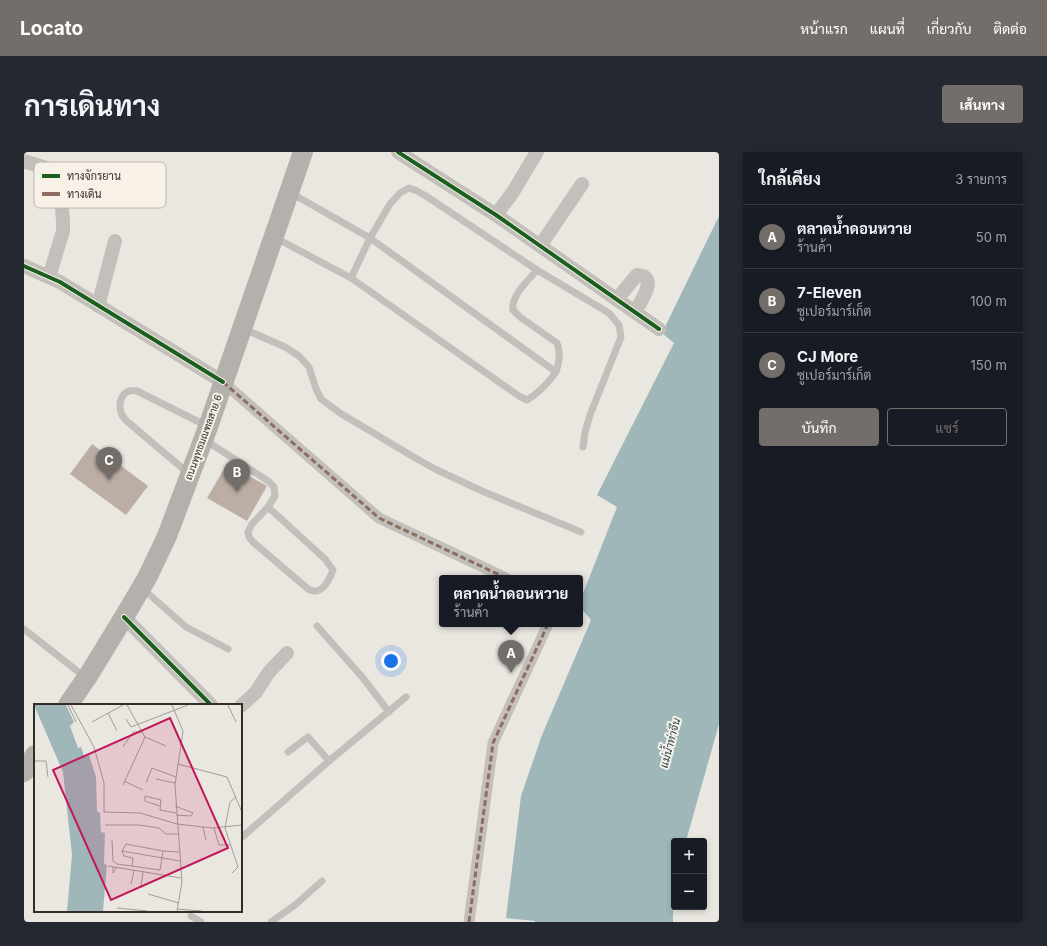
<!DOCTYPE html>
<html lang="th">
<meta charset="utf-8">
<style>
:root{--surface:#171b24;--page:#242831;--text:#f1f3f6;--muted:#9ea1a6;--line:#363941;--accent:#736e69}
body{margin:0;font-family:Inter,Sarabun,sans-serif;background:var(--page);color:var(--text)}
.controls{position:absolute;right:12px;bottom:12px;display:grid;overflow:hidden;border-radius:4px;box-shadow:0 2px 6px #0003}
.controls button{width:36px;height:36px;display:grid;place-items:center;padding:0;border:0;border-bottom:1px solid var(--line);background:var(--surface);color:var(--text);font:20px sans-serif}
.you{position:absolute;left:367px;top:509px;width:14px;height:14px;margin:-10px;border:3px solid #fff;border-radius:50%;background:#1a73e8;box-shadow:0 0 0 6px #1a73e833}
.badge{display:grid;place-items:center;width:26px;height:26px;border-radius:50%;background:var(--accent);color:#fff;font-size:13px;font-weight:700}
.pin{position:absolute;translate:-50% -33px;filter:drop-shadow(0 1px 2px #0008)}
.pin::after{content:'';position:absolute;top:21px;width:14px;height:12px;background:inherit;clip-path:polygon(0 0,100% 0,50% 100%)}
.popup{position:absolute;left:415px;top:423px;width:144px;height:52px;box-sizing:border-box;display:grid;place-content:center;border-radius:4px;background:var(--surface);filter:drop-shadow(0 1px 3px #0005);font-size:13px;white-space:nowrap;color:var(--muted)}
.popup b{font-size:15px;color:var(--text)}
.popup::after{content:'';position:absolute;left:50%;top:100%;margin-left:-8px;border:8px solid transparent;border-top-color:var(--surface)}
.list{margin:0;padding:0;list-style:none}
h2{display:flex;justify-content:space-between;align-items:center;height:52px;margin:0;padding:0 16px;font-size:17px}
h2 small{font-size:13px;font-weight:400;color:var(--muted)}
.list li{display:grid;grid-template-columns:26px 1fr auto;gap:12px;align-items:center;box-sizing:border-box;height:64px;padding:0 16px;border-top:1px solid var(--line)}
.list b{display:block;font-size:15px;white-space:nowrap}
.list p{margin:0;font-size:13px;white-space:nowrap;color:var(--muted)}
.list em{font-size:13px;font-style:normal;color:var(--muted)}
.actions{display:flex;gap:8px;padding:12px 16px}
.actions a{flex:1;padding:9px 0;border:1px solid var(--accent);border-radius:4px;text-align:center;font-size:14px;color:var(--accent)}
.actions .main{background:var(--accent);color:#fff}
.map{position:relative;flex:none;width:695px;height:770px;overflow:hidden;border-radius:4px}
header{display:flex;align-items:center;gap:24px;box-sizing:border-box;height:56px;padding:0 20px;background:var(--accent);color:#fff}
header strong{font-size:19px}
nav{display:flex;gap:22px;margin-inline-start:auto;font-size:14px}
.intro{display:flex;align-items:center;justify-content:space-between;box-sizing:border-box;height:96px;padding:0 24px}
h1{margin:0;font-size:28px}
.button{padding:10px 18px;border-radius:4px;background:var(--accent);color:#fff;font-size:14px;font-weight:700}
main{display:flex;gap:24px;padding:0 24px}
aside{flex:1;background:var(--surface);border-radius:4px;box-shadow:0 2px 6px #0003}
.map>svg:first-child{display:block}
</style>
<header>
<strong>Locato</strong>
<nav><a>หน้าแรก</a><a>แผนที่</a><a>เกี่ยวกับ</a><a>ติดต่อ</a></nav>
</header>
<div class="intro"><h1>การเดินทาง</h1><a class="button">เส้นทาง</a></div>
<main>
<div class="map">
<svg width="695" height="770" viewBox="0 0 695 770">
<rect width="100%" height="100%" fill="#eae7e1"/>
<path fill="#9fb7b9" d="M695,64v508l-33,117h-12l-1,81h-138v-1l-29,-3 15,-122 21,-61 49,-115 -11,-13v-6l37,-94 -20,-12 77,-152 -12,-10z"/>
<path fill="#bcaea4" d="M68,292l56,42 -22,29 -56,-41z
M203,312l40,22 -20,35 -40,-23z"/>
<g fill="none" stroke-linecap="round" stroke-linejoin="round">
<path stroke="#c3bfba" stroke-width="7" d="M267,41l79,45 186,134c-8,11 -17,21 -29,28l-8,-4 -168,-118
M250,85l77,41 19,-40 20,-34 10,-11 9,-5 8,3 9,5 111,74 72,43 10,12 2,12 -31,78 -5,17 -2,15
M513,118c-9,11 -26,25 -24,40l7,7 37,26c4,10 2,19 -1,29
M220,177l41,18 14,9 10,11 7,22 5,10 19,14 77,46 20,11 45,21 99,41
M181,288l63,41 6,6 1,9 -7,11 -16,17 -4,8 1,5 4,5 55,47c2,1 4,2 6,2 10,1 16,-13 19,-21l-8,-11 -57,-52
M164,321l-59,-50c-3,-2 -5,-5 -7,-8 -5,-12 0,-27 15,-24l70,35
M118,436l44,39 42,22
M293,474l46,52 26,34
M0,477l62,49
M264,600l20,-15 21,24
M217,686l88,-77 77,-64
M167,764l10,6
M247,770l24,-17 27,-24"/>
<path stroke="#c3bfba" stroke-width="11" d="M199,230l156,136 127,60
M445,770l24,-179 55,-119"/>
<path stroke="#c3bfba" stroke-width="14" d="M374,0l98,63 163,114
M0,9l3,1 19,6 10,7 4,9 3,37v10l-14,46
M472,63l17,-23 24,-40
M516,94l42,-62
M0,114l36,16 163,100
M593,147l20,-24c4,0 2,0 6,1 13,5 -4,28 -8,36
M74,154l17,-65
M100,465l87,88
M217,554l15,-14 13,-20 18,-19"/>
<path stroke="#b4b0ab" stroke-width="20" d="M44,553l20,-29 36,-59 23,-39 20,-42 41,-109 95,-275
M0,620l11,-17"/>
<path stroke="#8d6e63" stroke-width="3" stroke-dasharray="6 3" stroke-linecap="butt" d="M199,230l156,136 127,60
M445,770l24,-179 55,-119"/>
<defs>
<path id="cycleway" d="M374,0l98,63 163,114
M0,114l36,16 163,100
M100,465l87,88"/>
</defs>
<use href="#cycleway" stroke="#f7f1e8" stroke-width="6"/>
<use href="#cycleway" stroke="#1b5e20" stroke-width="4"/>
</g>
<g text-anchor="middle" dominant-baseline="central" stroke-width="4" stroke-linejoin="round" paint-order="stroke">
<g font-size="10" fill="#332d29" stroke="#f7f1e8">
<text transform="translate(179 285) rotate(-70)">ถนนพุทธมณฑลสาย 6</text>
</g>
<g font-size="11" font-style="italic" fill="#24484f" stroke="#f7f1e8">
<text transform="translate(646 591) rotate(-75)">แม่น้ำท่าจีน</text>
</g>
</g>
<g transform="translate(10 552)">
<rect width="208" height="208" fill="#eae7e1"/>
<path d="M0,1h32l8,17 -4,4 8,22 3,-1 3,9 5,-1 7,22 1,34 3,2 1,19 4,1 -1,31 3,1 -4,46h-36l5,-56 -9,-83z" fill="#9fb7b9"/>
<path fill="none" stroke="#a19d97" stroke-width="1" d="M34,1l8,17M37,1l23,42 10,36v29l36,1 37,11 35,4 30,-3M138,1l11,26 -8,54 7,97 -5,29M194,1l8,17M74,9l9,18M92,15l5,8 57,-22M58,18l31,-17M111,33l21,9M89,43l10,-15h9M0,57h12l2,16M144,60l49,13 15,35M122,75l19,4M90,77l19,9M112,79l6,-15 24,9M89,81l22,-48 -18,-32M126,102l-15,-5v-5l16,4 -1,10 16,3M141,102l18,7 -2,3 -15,-1M71,121h34l20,3 7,6h12M169,123l3,13M180,124l5,17h11M78,136l1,21 4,3 43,6 3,-19 16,1M88,147l2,5 9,2 -1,8M129,147l-37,-7 -4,7 58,10M74,162l73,12M79,163v6l4,-6M198,169l6,-6 -13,-39 5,-26 6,-5M97,180l3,-13M107,182l2,-14M114,190l31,9M83,204l30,3M143,205l25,2"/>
<path fill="#c2185b" fill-opacity="0.15" stroke="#c2185b" stroke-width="2" d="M136,14l58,130 -117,52 -58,-130z"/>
<rect width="208" height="208" fill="none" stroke="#332d29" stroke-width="2"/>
</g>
<rect x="10" y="10" width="132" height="46" rx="6" fill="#f7f1e8" stroke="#bcb6af" stroke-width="1"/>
<rect x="18" y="22" width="18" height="4" fill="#1b5e20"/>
<rect x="18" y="40" width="18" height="4" fill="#8d6e63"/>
<g font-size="11" fill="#332d29">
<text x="43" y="28">ทางจักรยาน</text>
<text x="43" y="46">ทางเดิน</text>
</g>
</svg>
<div class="controls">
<button>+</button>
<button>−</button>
</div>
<div class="you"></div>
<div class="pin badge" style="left:487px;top:521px">A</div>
<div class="popup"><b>ตลาดน้ำดอนหวาย</b>ร้านค้า</div>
<div class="pin badge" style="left:213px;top:340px">B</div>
<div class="pin badge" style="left:85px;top:328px">C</div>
</div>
<aside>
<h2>ใกล้เคียง<small>3 รายการ</small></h2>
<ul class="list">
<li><span class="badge">A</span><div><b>ตลาดน้ำดอนหวาย</b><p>ร้านค้า</p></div><em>50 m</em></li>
<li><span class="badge">B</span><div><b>7-Eleven</b><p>ซูเปอร์มาร์เก็ต</p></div><em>100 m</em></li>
<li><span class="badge">C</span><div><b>CJ More</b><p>ซูเปอร์มาร์เก็ต</p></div><em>150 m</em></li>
</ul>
<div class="actions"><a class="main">บันทึก</a><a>แชร์</a></div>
</aside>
</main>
